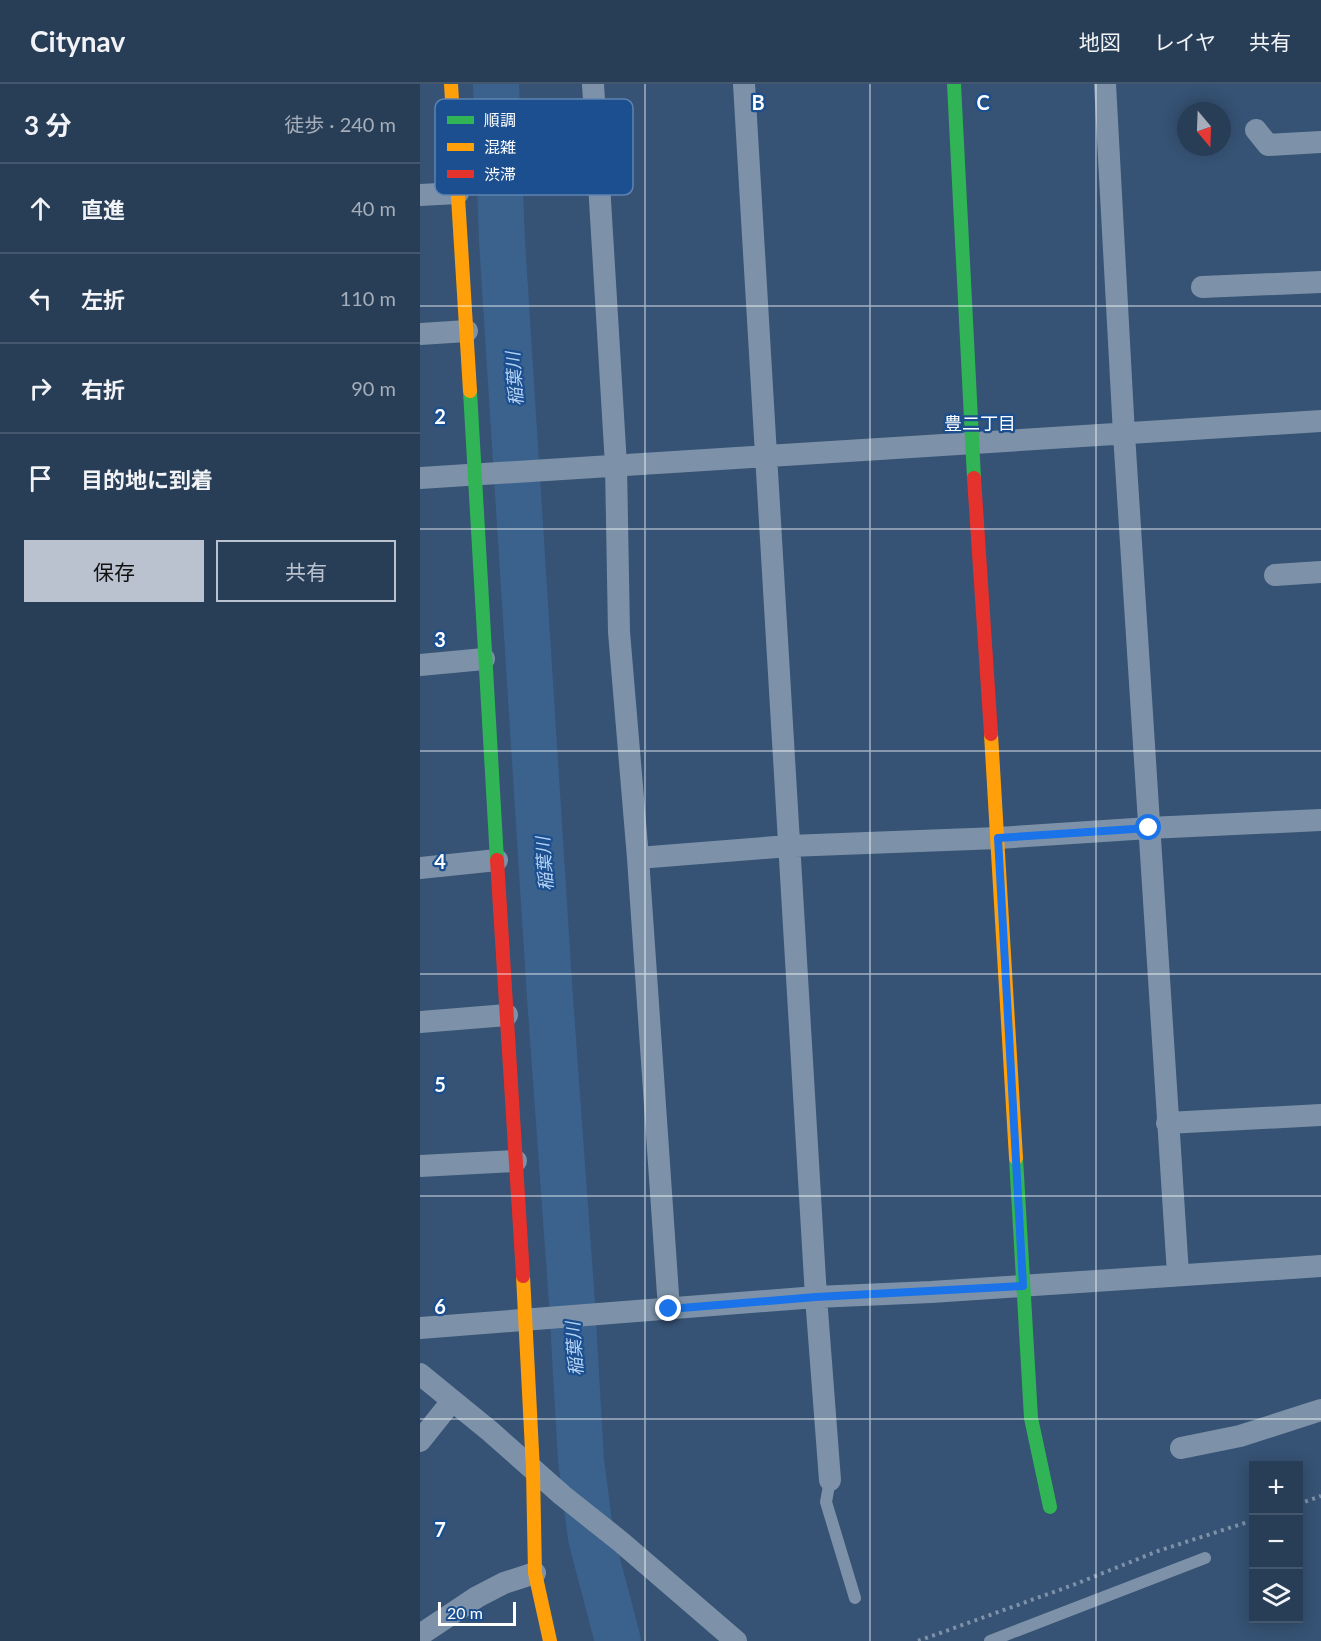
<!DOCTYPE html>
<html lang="ja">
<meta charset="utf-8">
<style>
:root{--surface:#283e57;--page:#30455d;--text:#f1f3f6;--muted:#a5aeba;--line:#44576d;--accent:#b9c2ce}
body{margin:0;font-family:Lato,"Noto Sans JP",sans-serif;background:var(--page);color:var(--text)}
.controls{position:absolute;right:18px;bottom:18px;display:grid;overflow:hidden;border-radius:0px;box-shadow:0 3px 15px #0003}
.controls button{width:54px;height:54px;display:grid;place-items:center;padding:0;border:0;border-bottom:2px solid var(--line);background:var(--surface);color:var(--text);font:30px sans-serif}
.compass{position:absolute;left:757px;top:18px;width:54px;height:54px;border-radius:50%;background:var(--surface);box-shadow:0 3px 15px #0003;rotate:161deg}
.scale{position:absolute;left:18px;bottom:15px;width:78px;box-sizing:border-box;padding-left:6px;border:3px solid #fff;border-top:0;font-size:16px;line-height:21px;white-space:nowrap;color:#fff;-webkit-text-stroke:4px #1b4f8f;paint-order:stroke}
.stop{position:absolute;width:18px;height:18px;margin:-14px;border:4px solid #1a73e8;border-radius:50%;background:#fff}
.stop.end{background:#1a73e8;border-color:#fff;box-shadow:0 2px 6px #0008}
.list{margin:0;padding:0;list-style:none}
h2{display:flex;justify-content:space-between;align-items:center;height:78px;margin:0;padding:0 24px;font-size:26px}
h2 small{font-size:20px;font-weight:400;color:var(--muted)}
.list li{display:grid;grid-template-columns:39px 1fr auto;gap:18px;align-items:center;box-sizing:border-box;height:90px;padding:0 24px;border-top:2px solid var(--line)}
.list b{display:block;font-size:22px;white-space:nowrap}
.list em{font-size:20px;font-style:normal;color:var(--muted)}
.actions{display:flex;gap:12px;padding:18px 24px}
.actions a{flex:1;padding:14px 0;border:2px solid var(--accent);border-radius:0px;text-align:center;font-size:21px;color:var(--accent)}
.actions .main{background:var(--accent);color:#111}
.icon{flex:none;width:33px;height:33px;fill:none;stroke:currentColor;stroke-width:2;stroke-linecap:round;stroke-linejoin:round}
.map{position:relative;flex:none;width:901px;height:1557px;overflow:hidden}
header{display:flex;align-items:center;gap:36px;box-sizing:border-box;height:84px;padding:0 30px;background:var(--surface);border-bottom:2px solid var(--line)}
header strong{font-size:28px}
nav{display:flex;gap:33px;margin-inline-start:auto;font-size:21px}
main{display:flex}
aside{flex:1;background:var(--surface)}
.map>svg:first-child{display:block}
</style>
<header>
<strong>Citynav</strong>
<nav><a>地図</a><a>レイヤ</a><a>共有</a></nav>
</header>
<main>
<aside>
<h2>3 分<small>徒歩 · 240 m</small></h2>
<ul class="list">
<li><svg class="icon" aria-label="ahead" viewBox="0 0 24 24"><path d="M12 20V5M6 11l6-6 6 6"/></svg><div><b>直進</b></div><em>40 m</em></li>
<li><svg class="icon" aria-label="left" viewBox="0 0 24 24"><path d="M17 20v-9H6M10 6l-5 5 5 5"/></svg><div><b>左折</b></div><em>110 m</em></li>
<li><svg class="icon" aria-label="right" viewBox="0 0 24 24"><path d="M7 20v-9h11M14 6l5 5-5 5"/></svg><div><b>右折</b></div><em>90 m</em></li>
<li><svg class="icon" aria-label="arrive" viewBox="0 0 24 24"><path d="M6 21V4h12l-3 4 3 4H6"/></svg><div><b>目的地に到着</b></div></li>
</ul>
<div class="actions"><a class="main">保存</a><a>共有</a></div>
</aside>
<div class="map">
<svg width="901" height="1557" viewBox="0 0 901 1557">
<rect width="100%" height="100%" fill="#365274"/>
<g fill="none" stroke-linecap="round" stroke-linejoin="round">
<path stroke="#3b618d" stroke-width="46" d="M76,0l6,157 48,757 22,305 9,157 10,78 27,103"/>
<path stroke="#7d92a8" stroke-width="4" stroke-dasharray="3 4.5" stroke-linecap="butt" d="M878,1420l23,-8
M498,1557l155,-56 85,-34 96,-31"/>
<path stroke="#7d92a8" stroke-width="12" d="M410,1396l-4,22 29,96
M570,1557l215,-83"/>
<path stroke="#7d92a8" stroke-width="22" d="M173,0l23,381 3,167 19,226 31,451
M324,0l72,1213 14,183
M685,0l19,350 54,840
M836,46l12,15 53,-3
M0,111l38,-2
M782,203l119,-5
M0,250l47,-3
M0,394l901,-57
M855,491l46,-3
M0,581l64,-6
M218,774l151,-12 209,-8 151,-10 172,-8
M0,784l77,-8
M0,938l87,-7
M747,1039l154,-8
M0,1082l96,-5
M0,1244l396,-31 115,-5 390,-26
M0,1290l71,58 71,63 59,47 115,99
M0,1357l32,-40
M761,1364l59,-12 81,-26
M0,1551l57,-38 27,-14 31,-10"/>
<path stroke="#30b455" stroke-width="14" d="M534,0l20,394
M50,307l27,469
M596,1074l15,260 19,89"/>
<path stroke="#ff9f0a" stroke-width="14" d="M31,0l19,307
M571,650l25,424
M103,1192l10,194 2,103 15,68"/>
<path stroke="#e5322d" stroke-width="14" d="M554,394l17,256
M77,776l26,416"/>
</g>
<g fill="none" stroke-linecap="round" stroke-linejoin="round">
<path stroke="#1a73e8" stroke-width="8" d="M249,1225l147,-12 207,-11 -25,-448 151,-10"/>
</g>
<path fill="none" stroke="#fff" stroke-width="1.5" stroke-opacity="0.55" d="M225,0v1557M450,0v1557M676,0v1557M0,222h901M0,445h901M0,667h901M0,890h901M0,1112h901M0,1335h901"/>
<g text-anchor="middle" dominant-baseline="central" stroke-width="4.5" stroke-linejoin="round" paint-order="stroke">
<g font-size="18" font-style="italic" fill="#b5d3f5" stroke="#1b4f8f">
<text transform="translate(94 295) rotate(-94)">稲葉川</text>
<text transform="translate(124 780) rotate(-94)">稲葉川</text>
<text transform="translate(154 1265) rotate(-94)">稲葉川</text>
</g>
<g font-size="18" fill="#fff" stroke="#1b4f8f">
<text x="560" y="339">豊二丁目</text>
</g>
</g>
<rect x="15" y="15" width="198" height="96" rx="9" fill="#1b4f8f" stroke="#5f84b1" stroke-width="1.5"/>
<rect x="27" y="32" width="27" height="8" fill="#30b455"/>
<rect x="27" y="59" width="27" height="8" fill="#ff9f0a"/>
<rect x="27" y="86" width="27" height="8" fill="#e5322d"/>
<g font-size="16" fill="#fff">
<text x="64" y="42">順調</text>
<text x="64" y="69">混雑</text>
<text x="64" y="96">渋滞</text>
</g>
<g font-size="20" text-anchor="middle" font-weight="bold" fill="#fff" stroke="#1b4f8f" stroke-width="4.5" stroke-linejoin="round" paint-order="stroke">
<text x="338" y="26">B</text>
<text x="563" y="26">C</text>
<text x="20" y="340">2</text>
<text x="20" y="563">3</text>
<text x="20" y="785">4</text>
<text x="20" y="1008">5</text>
<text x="20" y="1230">6</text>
<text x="20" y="1453">7</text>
</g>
</svg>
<div class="controls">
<button>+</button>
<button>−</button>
<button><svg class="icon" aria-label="layers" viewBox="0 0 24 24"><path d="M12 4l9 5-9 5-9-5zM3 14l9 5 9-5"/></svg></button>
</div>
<svg class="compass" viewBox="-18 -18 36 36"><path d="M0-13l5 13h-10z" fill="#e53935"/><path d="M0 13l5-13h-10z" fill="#a5aeba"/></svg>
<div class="scale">20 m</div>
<div class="stop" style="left:729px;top:744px"></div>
<div class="stop end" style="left:249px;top:1225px"></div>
</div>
</main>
